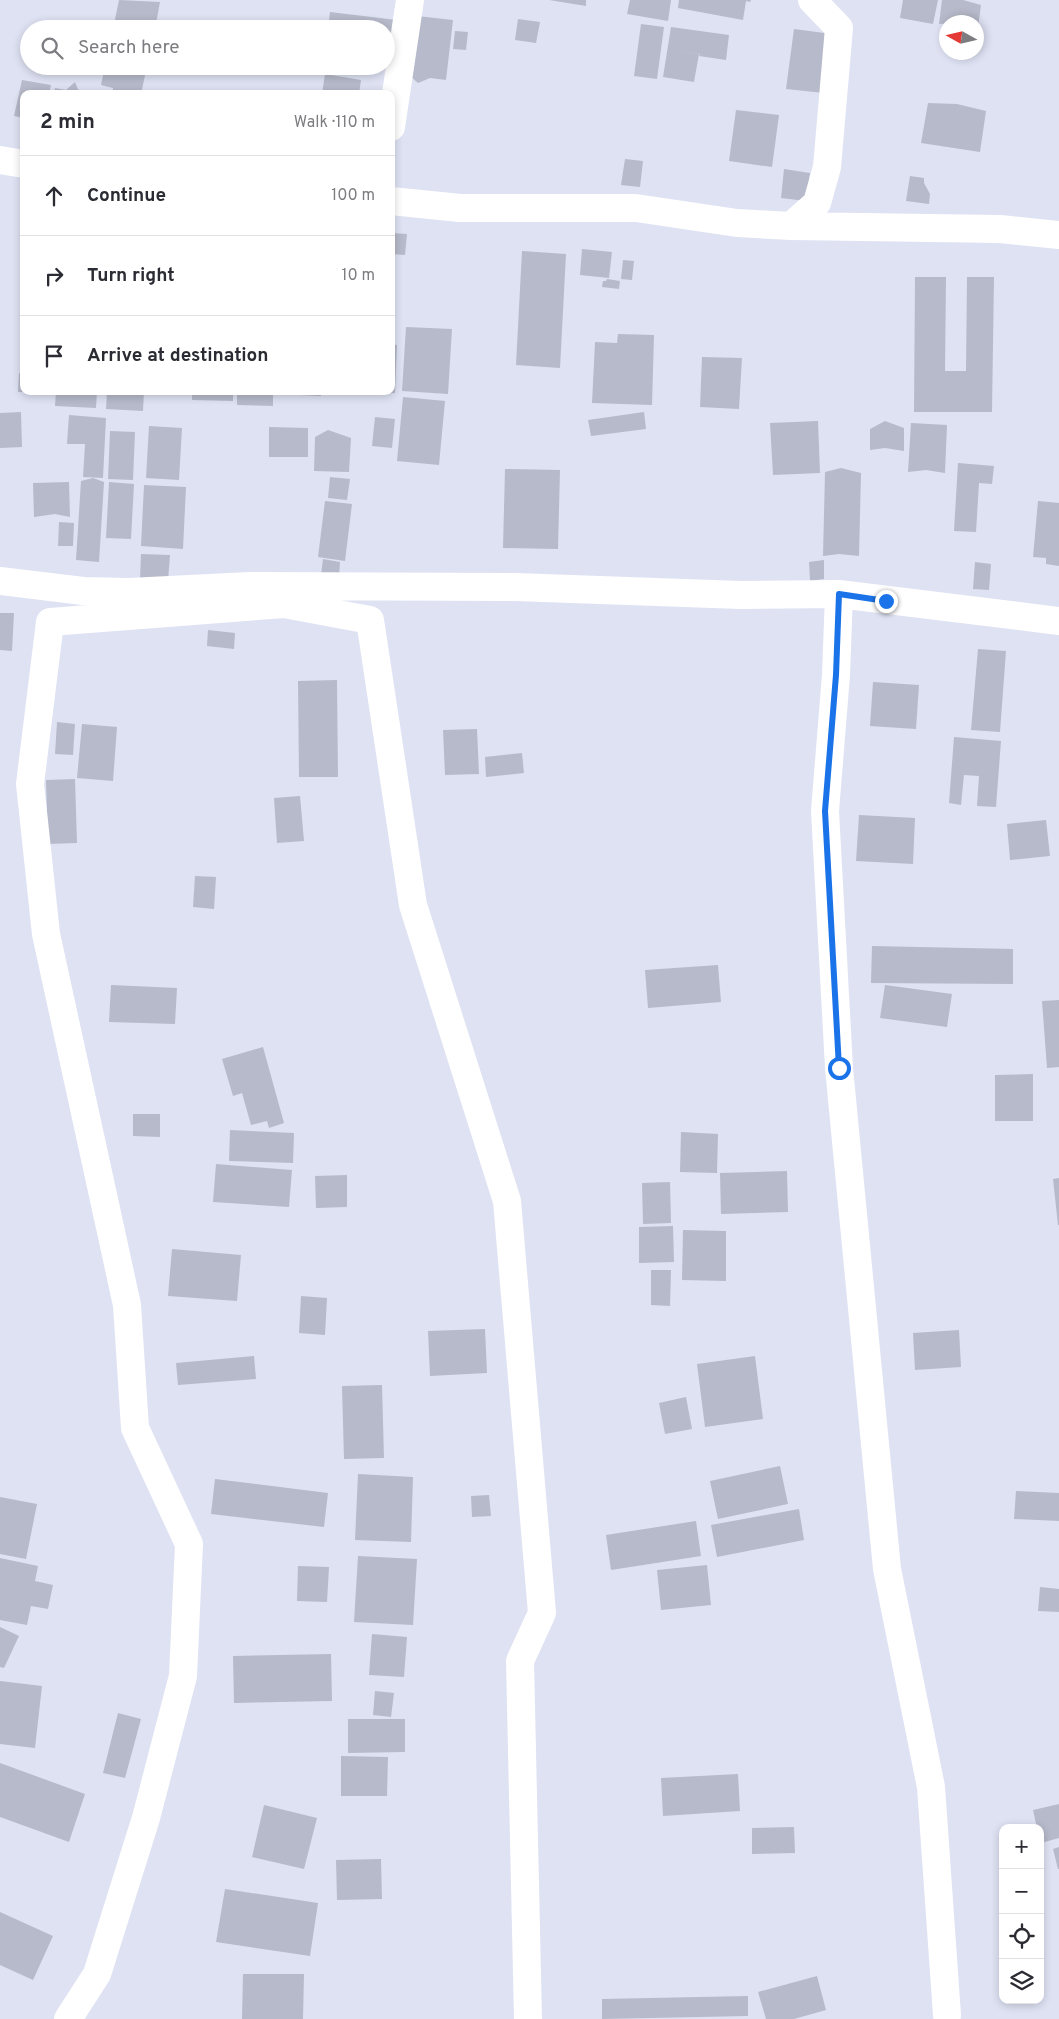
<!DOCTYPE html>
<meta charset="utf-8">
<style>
:root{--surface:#fff;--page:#f2f2f3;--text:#2b2b33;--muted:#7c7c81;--line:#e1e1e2}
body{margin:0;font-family:Overpass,sans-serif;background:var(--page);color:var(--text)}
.controls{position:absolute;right:15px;bottom:15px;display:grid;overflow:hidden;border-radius:10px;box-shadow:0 2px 8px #0003}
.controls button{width:45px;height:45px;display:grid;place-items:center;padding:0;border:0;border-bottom:1px solid var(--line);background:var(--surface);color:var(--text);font:25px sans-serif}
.compass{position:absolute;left:939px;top:15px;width:45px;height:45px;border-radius:50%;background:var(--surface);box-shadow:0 2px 8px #0003;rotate:278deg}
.stop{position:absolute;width:15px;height:15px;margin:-11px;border:4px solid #1a73e8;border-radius:50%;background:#fff}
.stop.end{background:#1a73e8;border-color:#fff;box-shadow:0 1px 5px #0008}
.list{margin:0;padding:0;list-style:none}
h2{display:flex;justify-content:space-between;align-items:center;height:65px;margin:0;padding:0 20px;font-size:21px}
h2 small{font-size:16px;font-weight:400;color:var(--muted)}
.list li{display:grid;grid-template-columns:32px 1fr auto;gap:15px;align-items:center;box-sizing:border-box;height:80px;padding:0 20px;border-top:1px solid var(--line)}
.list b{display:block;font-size:19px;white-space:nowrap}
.list em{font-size:16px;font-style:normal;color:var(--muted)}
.icon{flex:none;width:28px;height:28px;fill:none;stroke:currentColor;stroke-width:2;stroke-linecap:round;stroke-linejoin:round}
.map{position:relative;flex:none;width:1059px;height:2019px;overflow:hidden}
.search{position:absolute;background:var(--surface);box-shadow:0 2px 8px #0003;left:20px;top:20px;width:375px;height:55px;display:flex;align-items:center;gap:12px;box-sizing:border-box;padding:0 18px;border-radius:28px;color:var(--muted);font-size:19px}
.panel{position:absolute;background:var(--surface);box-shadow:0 2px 8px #0003;left:20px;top:90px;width:375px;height:305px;border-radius:10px}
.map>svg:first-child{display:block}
</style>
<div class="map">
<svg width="1059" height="2019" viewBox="0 0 1059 2019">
<rect width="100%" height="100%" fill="#dee2f3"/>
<path fill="#b7baca" d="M119,0l41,2 -5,27h-42z
M549,0h37v6z
M630,0h41l-3,21 -41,-7z
M679,0h72l-1,2 -4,-1 -3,19 -65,-12z
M903,0h35l-5,24 -33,-6z
M942,0h21l18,5 -3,23 -2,-6 -37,2z
M330,12l67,8 -5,43h-6v-34h-58z
M408,15l45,5 -7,60 -16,-2 -12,5 -8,-7z
M518,19l22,3 -4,21 -21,-3z
M641,24l23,3 -7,52 -23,-3z
M671,27l58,8 -3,25 -27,-4 1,-2 -24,-4 23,4 -5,28 -31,-5z
M794,29l38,5 -8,59 -38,-4z
M455,31l13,1 -2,18 -13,-1z
M105,66h42l-6,28h-28v-6l-12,-3z
M325,74l36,6 -2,14h-37z
M22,80l29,5 -2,9h-25v24l-10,-2z
M75,82l5,12h-26l1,-6 11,2z
M928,103l29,1 29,7 -6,41 -59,-9z
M736,110l43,5 -7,52 -43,-6z
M625,159l18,2 -3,26 -19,-2z
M784,169l26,4 -4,28 -25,-3z
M910,176l14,2v5l6,11 -1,10 -23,-3z
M391,233l16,1 -2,21 -14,-1z
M582,249l30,3 -3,26 -29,-3z
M522,251l44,3 -6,114 -44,-3z
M623,260l11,1 -2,19 -11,-1z
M915,277h31l-1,94h21l1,-94h27l-2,135h-78z
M607,279l13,2 -1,8 -17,-2 1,-6h3z
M406,327l46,2 -4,65 -46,-3z
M618,334l36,1 -2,70 -60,-2 3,-61 22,1z
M391,344l6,1 -2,48h-4z
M702,357l40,1 -3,51 -39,-2z
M19,373h5v19h-6z
M32,391h22v3l-22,-1z
M56,391h41l-1,17 -41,-2z
M107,391h37l-1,20 -37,-2z
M192,391h41v10l-41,-1z
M237,391h36v15l-36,-1z
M278,391h43v5l-43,-2z
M403,397l42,4 -6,64 -42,-4z
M21,412l1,35 -22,1v-35z
M644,412l2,17 -55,7 -3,-16z
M69,415l37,3 -3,60 -20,-1 2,-33h-18z
M375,417l20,2 -3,29 -20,-2z
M818,421l2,52 -47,2 -3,-52z
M885,421l19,7v23l-19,-3 -15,2v-21z
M911,423l36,2 -2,48 -19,-3 -18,2z
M149,426l33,2 -3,52 -33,-2z
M269,427l39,1v29h-39z
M328,430l23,8 -2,34 -35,-1 1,-34z
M110,431l25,1 -2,48 -25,-1z
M958,463l36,3 -2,18 -13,-1 -3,49 -22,-1z
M841,468l20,5 -2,83 -20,-2 -16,2 2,-84z
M505,469l55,1 -2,79 -55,-1z
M330,477l20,2 -3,21 -19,-2z
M93,478l11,4 -5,80 -23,-2 5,-79z
M69,482l1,35 -15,-3 -21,3 -1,-34z
M109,482l25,2 -3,55 -25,-1z
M144,485l42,2 -3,62 -42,-3z
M325,501l27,3 -7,57 -27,-4z
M1038,501l21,2v63l-13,-2v-6l-13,-1z
M59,522l15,1 -1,23h-15z
M141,554l29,1 -2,26 -28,-1z
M323,559l17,3 -1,15 -18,-2z
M824,560v19l-14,2 -1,-19z
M975,562l16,2 -2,26 -16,-1z
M0,613h14l-2,38 -12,-1z
M208,630l27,3 -1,16 -27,-3z
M978,649l28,2 -6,81 -29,-2z
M337,680l1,97h-39l-1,-96z
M873,682l46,3 -3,44 -46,-3z
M57,722l18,2 -2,31 -18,-1z
M82,724l35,3 -4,54 -36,-3z
M477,729l2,45 -34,1 -2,-45z
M954,737l47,4 -5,66 -19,-1 2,-30 -15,-1 -3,30 -12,-2z
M522,753l2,20 -38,4 -1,-20z
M75,779l2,64 -29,1 -2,-64z
M300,796l4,45 -27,2 -3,-45z
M859,815l56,3 -2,46 -57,-3z
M1046,820l4,36 -40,4 -3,-36z
M195,876l21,1 -2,32 -21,-2z
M872,946l141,3v35l-142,-1z
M718,965l3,37 -73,6 -3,-38z
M111,985l66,3 -2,36 -66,-2z
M885,985l67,9 -5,33 -67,-9z
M1059,1000v67l-12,1 -5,-67z
M263,1047l21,76 -15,5 -2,-7 -16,4 -9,-32 -9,3 -11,-37z
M1033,1074v47h-38v-46z
M133,1114h27v23l-27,-1z
M230,1130l64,3 -1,30 -64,-2z
M681,1132l37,2 -1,39 -37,-1z
M216,1164l76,6 -3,37 -76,-5z
M787,1171l1,41 -67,2 -1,-41z
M347,1175v32l-31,1 -1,-32z
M1059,1178v47h-1l-5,-46z
M670,1182l1,41 -28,1 -1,-41z
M673,1226l1,36 -35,1v-36z
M683,1230l43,1v50l-44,-1z
M172,1249l69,6 -4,46 -69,-5z
M651,1270h20l-1,36 -19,-1z
M301,1296l26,2 -2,37 -26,-2z
M485,1329l2,44 -57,3 -2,-45z
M959,1330l2,37 -46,3 -2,-37z
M254,1356l2,23 -78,6 -2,-22z
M755,1356l8,63 -58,8 -8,-63z
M382,1385l2,73 -40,1 -2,-73z
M686,1397l6,32 -27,5 -6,-31z
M780,1466l8,38 -70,15 -8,-38z
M358,1474l55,3 -2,65 -56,-2z
M215,1479l113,14 -4,34 -113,-13z
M1016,1491l43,2v28l-45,-2z
M489,1495l2,21 -19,1 -1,-21z
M0,1497l37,7 -11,55 -26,-5z
M799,1509l5,31 -87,17 -6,-32z
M696,1521l5,35 -90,14 -5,-35z
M358,1556l59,3 -4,66 -59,-3z
M0,1558l38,8 -3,15 18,4 -5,24 -17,-3 -4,19 -27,-5z
M707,1565l4,40 -50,5 -4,-40z
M298,1566l31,1 -2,35 -30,-1z
M1040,1587l19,2v23l-21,-1z
M0,1627l19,9 -15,32 -4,-1z
M372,1634l35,3 -3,40 -35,-2z
M331,1654l1,47 -98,2 -1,-47z
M0,1681l42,5 -7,62 -35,-4z
M375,1691l19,2 -3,24 -18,-2z
M118,1713l23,6 -16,59 -22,-5z
M348,1719h57v33l-57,1z
M341,1756l47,1 -1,39h-46z
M0,1763l85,31 -16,48 -69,-25z
M738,1774l2,37 -77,5 -2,-38z
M1059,1804v34l-18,5 -1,-15h-3l-4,-18z
M264,1805l53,13 -13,51 -52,-12z
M794,1827l1,26 -43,1v-26z
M1059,1847v22h-1l-5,-20z
M381,1859l1,40 -45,1 -1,-40z
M225,1889l93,14 -8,53 -94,-14z
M0,1912l53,24 -20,44 -33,-15z
M243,1974h61l-1,45h-61z
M817,1976l9,34 -32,9h-28l-8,-27z
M748,1996v20l-146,3v-20z"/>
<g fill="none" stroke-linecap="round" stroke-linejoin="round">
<path stroke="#fff" stroke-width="28" d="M391,127l19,-127
M0,160l24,4
M391,201l69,7h176l101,15 54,3 209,3 59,6
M791,226l26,-23 10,-36 12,-139 -27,-28
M0,581l83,10 46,1 121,-6 265,1 226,8 98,-1 220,27
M839,594l-3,81 -11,136 14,257 48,501 44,218 16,228
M68,2019l29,-45 49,-156 37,-142 6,-132 -54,-116 -8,-123 -81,-371 -16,-150 20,-162 234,-18 86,16 43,285 94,296 35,412 -22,48 8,358"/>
</g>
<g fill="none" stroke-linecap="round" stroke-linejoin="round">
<path stroke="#1a73e8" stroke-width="6" d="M839,1068l-14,-257 11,-136 3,-81 47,7"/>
</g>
</svg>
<div class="controls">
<button>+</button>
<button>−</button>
<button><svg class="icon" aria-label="locate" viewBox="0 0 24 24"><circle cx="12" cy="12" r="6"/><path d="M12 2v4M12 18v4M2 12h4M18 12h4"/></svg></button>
<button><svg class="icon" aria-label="layers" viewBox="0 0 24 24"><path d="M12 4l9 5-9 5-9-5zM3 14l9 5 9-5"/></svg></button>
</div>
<svg class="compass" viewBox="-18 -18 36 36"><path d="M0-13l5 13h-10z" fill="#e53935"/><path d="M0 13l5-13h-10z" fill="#7c7c81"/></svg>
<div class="stop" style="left:839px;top:1068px"></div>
<div class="stop end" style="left:886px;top:601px"></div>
<div class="search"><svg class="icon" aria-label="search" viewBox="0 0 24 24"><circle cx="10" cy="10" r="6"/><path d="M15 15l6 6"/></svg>Search here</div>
<section class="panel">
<h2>2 min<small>Walk · 110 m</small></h2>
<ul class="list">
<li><svg class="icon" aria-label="ahead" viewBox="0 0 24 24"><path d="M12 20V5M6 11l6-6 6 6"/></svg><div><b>Continue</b></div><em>100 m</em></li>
<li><svg class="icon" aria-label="right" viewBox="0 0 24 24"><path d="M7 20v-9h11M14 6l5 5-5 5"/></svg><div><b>Turn right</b></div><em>10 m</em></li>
<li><svg class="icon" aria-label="arrive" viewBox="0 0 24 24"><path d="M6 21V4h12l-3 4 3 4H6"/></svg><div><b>Arrive at destination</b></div></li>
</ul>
</section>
</div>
